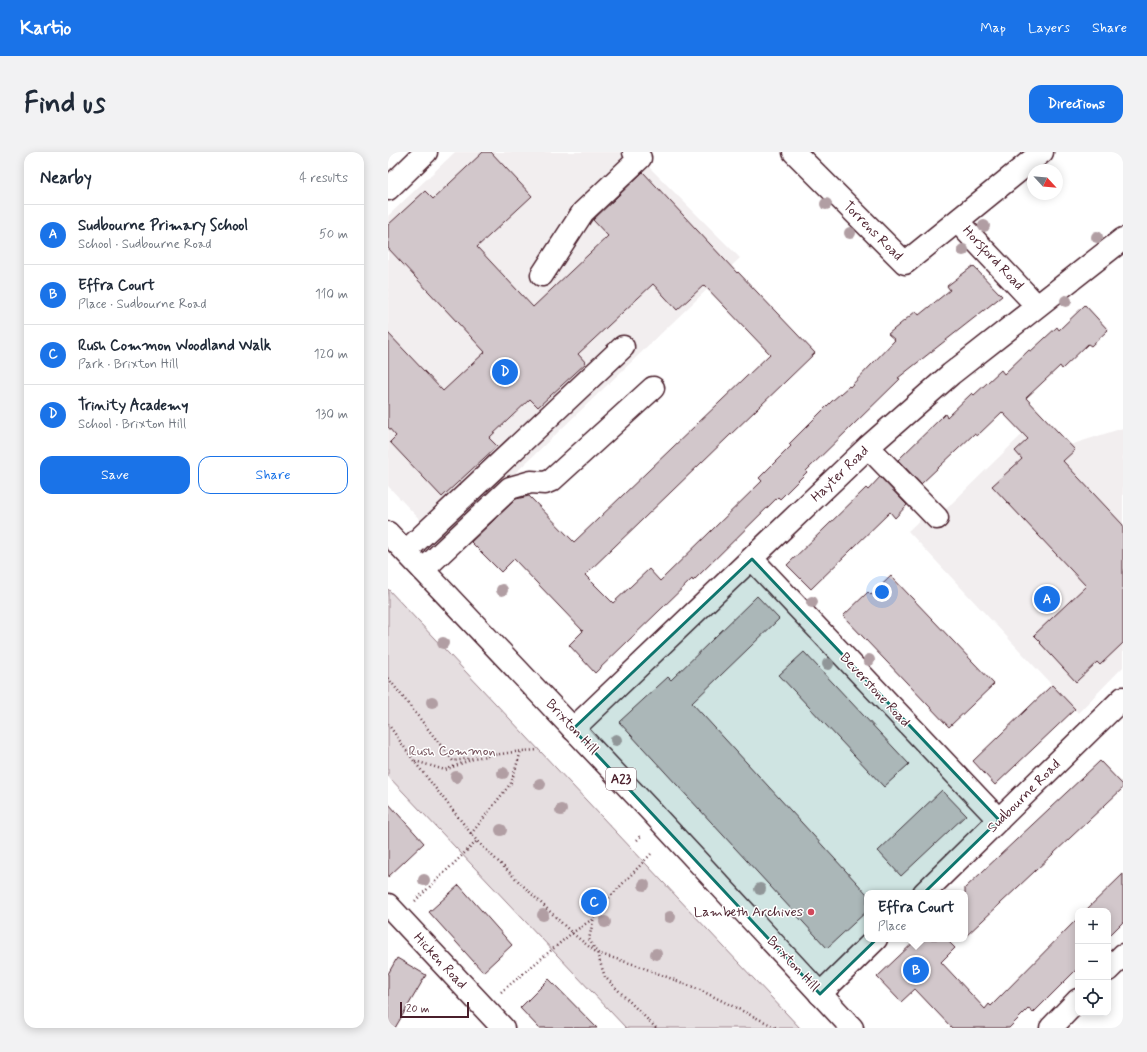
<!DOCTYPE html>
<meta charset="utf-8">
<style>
:root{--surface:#fff;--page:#f2f2f3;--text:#1f2937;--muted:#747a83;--line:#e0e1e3;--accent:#1a73e8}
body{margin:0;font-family:Mynerve,sans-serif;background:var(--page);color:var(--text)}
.controls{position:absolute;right:12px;bottom:12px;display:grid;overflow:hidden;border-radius:8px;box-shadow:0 2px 10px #0003}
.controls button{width:36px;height:36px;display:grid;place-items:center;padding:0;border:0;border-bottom:1px solid var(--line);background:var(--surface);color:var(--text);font:20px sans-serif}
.compass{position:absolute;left:639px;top:12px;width:36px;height:36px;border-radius:50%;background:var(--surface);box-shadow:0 2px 10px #0003;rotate:116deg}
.scale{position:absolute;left:12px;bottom:10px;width:69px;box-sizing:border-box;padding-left:4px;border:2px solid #4a1f2b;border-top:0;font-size:11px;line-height:14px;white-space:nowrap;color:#4a1f2b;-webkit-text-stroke:3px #fff;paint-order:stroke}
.you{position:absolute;left:494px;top:440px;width:14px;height:14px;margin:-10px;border:3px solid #fff;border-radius:50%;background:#1a73e8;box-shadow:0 0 0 6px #1a73e833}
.badge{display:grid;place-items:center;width:26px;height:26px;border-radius:50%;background:var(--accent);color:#fff;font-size:13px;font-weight:700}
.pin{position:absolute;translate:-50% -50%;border:2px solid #fff;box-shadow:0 1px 4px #0006}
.popup{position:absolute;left:476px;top:738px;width:104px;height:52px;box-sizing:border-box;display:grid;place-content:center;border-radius:8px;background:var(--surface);filter:drop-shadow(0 1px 3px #0005);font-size:13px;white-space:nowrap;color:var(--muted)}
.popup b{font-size:15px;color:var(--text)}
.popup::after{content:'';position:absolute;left:50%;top:100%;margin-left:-8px;border:8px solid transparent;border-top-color:var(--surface)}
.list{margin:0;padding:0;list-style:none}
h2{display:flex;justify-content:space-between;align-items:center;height:52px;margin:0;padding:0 16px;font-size:17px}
h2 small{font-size:13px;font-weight:400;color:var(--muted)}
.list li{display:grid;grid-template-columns:26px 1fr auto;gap:12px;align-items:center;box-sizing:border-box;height:60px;padding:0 16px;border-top:1px solid var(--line)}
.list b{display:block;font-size:15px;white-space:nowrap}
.list p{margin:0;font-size:13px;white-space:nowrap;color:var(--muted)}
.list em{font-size:13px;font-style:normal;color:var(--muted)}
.actions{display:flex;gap:8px;padding:12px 16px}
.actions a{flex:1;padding:9px 0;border:1px solid var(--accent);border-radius:12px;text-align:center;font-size:14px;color:var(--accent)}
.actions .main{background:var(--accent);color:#fff}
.icon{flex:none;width:22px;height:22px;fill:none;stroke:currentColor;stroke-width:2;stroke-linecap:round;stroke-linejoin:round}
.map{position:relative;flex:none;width:735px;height:876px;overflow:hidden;border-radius:12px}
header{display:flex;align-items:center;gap:24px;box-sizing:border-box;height:56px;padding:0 20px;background:var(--accent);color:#fff}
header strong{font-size:19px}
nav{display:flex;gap:22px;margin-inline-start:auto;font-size:14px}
.intro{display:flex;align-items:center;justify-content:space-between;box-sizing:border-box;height:96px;padding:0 24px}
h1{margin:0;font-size:28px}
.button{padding:10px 18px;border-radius:12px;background:var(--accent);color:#fff;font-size:14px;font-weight:700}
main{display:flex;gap:24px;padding:0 24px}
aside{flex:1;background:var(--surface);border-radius:12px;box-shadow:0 2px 10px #0003}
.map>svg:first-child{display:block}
</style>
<header>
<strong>Kartio</strong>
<nav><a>Map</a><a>Layers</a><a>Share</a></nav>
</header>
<div class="intro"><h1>Find us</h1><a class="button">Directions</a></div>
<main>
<aside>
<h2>Nearby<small>4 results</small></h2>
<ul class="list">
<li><span class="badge">A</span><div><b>Sudbourne Primary School</b><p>School · Sudbourne Road</p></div><em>50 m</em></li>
<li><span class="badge">B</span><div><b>Effra Court</b><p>Place · Sudbourne Road</p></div><em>110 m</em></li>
<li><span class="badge">C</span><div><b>Rush Common Woodland Walk</b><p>Park · Brixton Hill</p></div><em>120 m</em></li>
<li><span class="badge">D</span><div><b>Trinity Academy</b><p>School · Brixton Hill</p></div><em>130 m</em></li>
</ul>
<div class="actions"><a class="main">Save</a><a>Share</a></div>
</aside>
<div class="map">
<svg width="735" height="876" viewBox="0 0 735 876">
<rect width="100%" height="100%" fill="#fff"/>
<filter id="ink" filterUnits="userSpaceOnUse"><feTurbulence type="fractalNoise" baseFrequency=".025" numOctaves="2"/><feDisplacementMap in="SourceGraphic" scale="8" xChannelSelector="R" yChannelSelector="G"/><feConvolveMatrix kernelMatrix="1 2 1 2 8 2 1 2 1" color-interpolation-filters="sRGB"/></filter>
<g filter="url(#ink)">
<path fill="#f2eeef" d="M67,0h189l7,7 -5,5 94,94 -298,285 -54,-57v-270z
M654,263l28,30 53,-17v239l-45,46 -170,-182 15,-14 20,-5z"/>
<path fill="#e5dee0" stroke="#987e86" d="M0,437l412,439h-174l-238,-252z"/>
<path fill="#d2c7cb" stroke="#4a1f2b" d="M95,0h8l41,44 -55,51 56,60 75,-71 -15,-16 50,-48 94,101 1,-1 77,81 -230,222 28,28 36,-34 11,12 102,-100 -3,-3 32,-32 -2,-2 43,-43 17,-15 1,1 45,-47 -7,-6 28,-23 3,4 31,-25 -3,-4 26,-20 29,30 -104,82 2,1 -94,92 1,1 -27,27 -2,-2 -85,84 -1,-2 -97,94 -26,-28 14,-14 -69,-72 -13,13 -30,-30 45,-43 13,-3 45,46 196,-188 -66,-69 -27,25 -24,-26 -75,70 8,9 -48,44 -8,-8 -41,39 8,8 -55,51 -52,-55 6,-6 -8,-9v-94l55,58 42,-39 -97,-104v-23l37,-34 8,8z
M697,153l23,25 -17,16 -3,-2 -26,25 -2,-3 -34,32 49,52 -12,11 60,64v118l-23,22 -3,-3 -21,20 -36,-39 1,-1 -7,-7 52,-49 -94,-100 30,-27 -7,-8 13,-12 -26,-27 -25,24 -3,-2 -53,50 -23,-24 47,-46 2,3 25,-24 2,2 27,-25 3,4 25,-24 2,1 26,-24 2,3z
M492,325l27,28 -12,13 -5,-6 -79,77 -24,-24 79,-77 2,2z
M503,424l103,108 -45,43 -106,-111 25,-24 3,3z
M369,444l22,23 -87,84 175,191v17l-40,37 -208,-226 49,-45 3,3z
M416,500l105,112 -25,23 -105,-112z
M664,533l23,24 -80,76 -22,-24z
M712,609l23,24v3l-158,149v-49z
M554,638l24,25 -65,61 -23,-25z
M0,651l36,40 -36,34z
M735,722v48l-15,15v-26h-23z
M71,733l53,60 -29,27 -54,-60z
M690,766v50l-45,45 -4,-5 -20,20h-57l-37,-39 -14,13 -24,-25 40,-38h29l9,9 -14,14 44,47 4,-5 2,2z
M9,806l29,17 -31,53h-7v-54z
M161,827l48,49h-58l-19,-20z"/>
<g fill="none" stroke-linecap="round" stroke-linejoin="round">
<defs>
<path id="minor" d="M406,0l111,111 52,-42
M0,37l38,-37
M154,123l41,-63 57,-54 -6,-6
M649,154l-80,-85 85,-69
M480,295l69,71
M18,399l217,-204
M364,407l247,261
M35,418l87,-82 21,-6 14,1 7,-3 101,-92
M185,577l295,-282 83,-73 172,-135
M536,741l199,-195
M0,753l115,123
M720,818l15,-15
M432,842l56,-55
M663,876l27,-28"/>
<path id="highway" d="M0,381l260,275 204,220"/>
</defs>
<use href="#minor" stroke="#4a1f2b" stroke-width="25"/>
<use href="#highway" stroke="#4a1f2b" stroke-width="25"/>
<path stroke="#4a1f2b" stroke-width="2.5" stroke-dasharray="1 3" stroke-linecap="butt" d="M0,526l65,83 68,-10 18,-1
M0,572l26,37 63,80 95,92 25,20 39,12 62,24 79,39
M27,609l30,9 28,-11
M83,682l40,-51 10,-32
M249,688l4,-4
M263,702l-43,45 -14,18 -5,22 8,14 8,24 51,51
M27,749l62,-60
M113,840l71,-59 22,-15"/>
<use href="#minor" stroke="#fff" stroke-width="22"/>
<use href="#highway" stroke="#fff" stroke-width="22"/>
</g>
<g fill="#b19ea3">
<circle cx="438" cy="52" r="6"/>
<circle cx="596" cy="74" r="6"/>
<circle cx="462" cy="81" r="6"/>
<circle cx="709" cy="85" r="6"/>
<circle cx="575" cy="98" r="6"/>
<circle cx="678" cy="149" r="6"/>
<circle cx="114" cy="438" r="6"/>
<circle cx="424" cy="450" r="6"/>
<circle cx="55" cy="491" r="6"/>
<circle cx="481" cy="508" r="6"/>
<circle cx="440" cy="512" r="6"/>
<circle cx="44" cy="550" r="6"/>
<circle cx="228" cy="588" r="6"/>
<circle cx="115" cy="621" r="6"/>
<circle cx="68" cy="625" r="6"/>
<circle cx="152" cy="632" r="6"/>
<circle cx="173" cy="658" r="6"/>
<circle cx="113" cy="678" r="6"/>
<circle cx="36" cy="728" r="6"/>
<circle cx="256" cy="733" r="6"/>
<circle cx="372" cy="737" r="6"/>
<circle cx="155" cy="763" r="6"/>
<circle cx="282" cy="765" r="6"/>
<circle cx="217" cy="770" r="6"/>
<circle cx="268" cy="802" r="6"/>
</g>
</g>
<path fill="#0f766e" fill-opacity="0.2" stroke="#0f766e" stroke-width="3" stroke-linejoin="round" d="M364,407l247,261 -179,174 -247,-265z"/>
<circle fill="#d1495b" stroke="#fff" stroke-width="1.5" cx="423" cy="760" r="4"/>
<g text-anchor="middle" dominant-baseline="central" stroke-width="3" stroke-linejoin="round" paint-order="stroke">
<rect fill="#fff" stroke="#80626b" stroke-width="1" x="218" y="616" width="30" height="22" rx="3"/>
<g font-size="13" font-weight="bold" fill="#4a1f2b">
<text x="233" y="627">A23</text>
</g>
<g font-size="14" fill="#4a1f2b" stroke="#fff">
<text transform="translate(485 79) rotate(45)">Torrens Road</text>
<text transform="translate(605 106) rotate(47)">Horsford Road</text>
<text transform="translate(452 322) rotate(-44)">Hayter Road</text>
<text transform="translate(487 538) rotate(47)">Beverstone Road</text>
<text transform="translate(184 575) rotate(47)">Brixton Hill</text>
<text transform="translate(636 644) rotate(-45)">Sudbourne Road</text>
<text transform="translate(52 809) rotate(47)">Hicken Road</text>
<text transform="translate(405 812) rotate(47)">Brixton Hill</text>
</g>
<g font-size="14" fill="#714f58" stroke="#fff">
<text x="64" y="599">Rush Common</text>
</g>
<g font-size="14" fill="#4a1f2b" stroke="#fff" text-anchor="end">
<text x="415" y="760">Lambeth Archives</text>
</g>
</g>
</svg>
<div class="controls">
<button>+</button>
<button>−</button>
<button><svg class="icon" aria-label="locate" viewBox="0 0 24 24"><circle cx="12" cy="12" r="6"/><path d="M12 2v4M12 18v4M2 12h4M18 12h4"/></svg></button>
</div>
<svg class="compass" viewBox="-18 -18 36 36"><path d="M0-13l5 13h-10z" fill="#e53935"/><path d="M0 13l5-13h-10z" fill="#747a83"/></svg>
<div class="scale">20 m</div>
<div class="you"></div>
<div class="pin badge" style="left:659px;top:447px">A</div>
<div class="pin badge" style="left:528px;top:818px">B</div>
<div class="popup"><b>Effra Court</b>Place</div>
<div class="pin badge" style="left:206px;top:750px">C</div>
<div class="pin badge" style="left:117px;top:220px">D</div>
</div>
</main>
